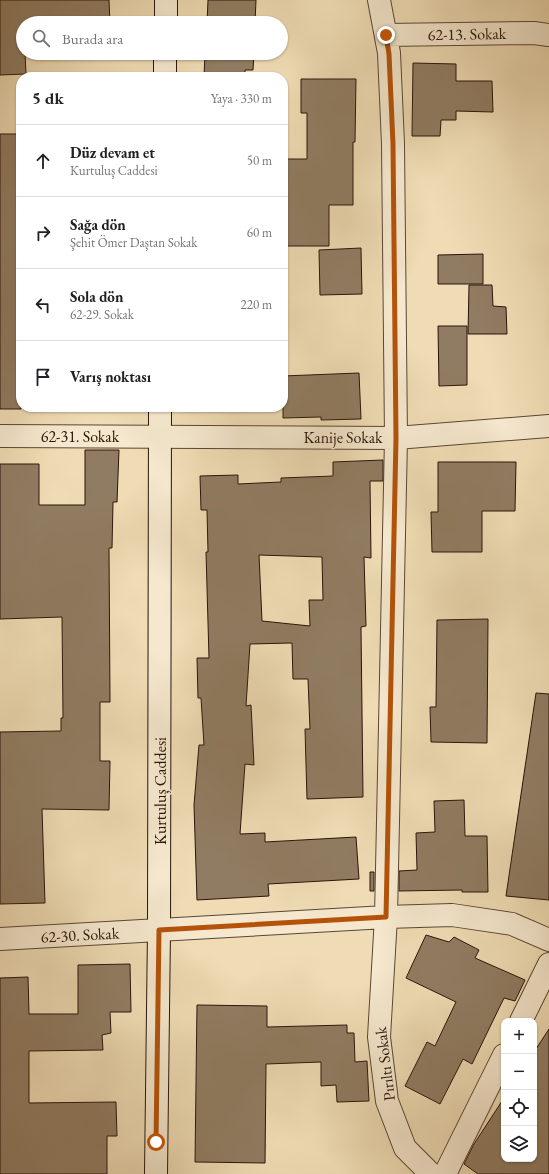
<!DOCTYPE html>
<html lang="tr">
<meta charset="utf-8">
<style>
:root{--surface:#fff;--page:#f2f2f2;--text:#202124;--muted:#757577;--line:#e0e0e0}
body{margin:0;font-family:"EB Garamond",serif;background:var(--page);color:var(--text)}
.controls{position:absolute;right:12px;bottom:12px;display:grid;overflow:hidden;border-radius:8px;box-shadow:0 1px 3px #0004}
.controls button{width:36px;height:36px;display:grid;place-items:center;padding:0;border:0;border-bottom:1px solid var(--line);background:var(--surface);color:var(--text);font:20px sans-serif}
.stop{position:absolute;width:12px;height:12px;margin:-9px;border:3px solid #b45309;border-radius:50%;background:#fff}
.stop.end{background:#b45309;border-color:#fff;box-shadow:0 1px 4px #0008}
.list{margin:0;padding:0;list-style:none}
h2{display:flex;justify-content:space-between;align-items:center;height:52px;margin:0;padding:0 16px;font-size:17px}
h2 small{font-size:13px;font-weight:400;color:var(--muted)}
.list li{display:grid;grid-template-columns:26px 1fr auto;gap:12px;align-items:center;box-sizing:border-box;height:72px;padding:0 16px;border-top:1px solid var(--line)}
.list b{display:block;font-size:15px;white-space:nowrap}
.list p{margin:0;font-size:13px;white-space:nowrap;color:var(--muted)}
.list em{font-size:13px;font-style:normal;color:var(--muted)}
.icon{flex:none;width:22px;height:22px;fill:none;stroke:currentColor;stroke-width:2;stroke-linecap:round;stroke-linejoin:round}
.map{position:relative;flex:none;width:549px;height:1174px;overflow:hidden}
.search{position:absolute;background:var(--surface);box-shadow:0 1px 3px #0004;left:16px;top:16px;width:272px;height:44px;display:flex;align-items:center;gap:10px;box-sizing:border-box;padding:0 14px;border-radius:22px;color:var(--muted);font-size:15px}
.panel{position:absolute;background:var(--surface);box-shadow:0 1px 3px #0004;left:16px;top:72px;width:272px;height:340px;border-radius:16px}
.map>svg:first-child{display:block}
</style>
<div class="map">
<svg width="549" height="1174" viewBox="0 0 549 1174">
<rect width="100%" height="100%" fill="#efdcb4"/>
<filter id="stains"><feTurbulence type="fractalNoise" baseFrequency=".005" numOctaves="4"/><feColorMatrix values="0 0 0 0 .2 0 0 0 0 .09 0 0 0 0 .02 0 0 0 .5 -.17"/></filter>
<radialGradient id="worn" r=".72"><stop offset=".6" stop-color="#630" stop-opacity="0"/><stop offset="1" stop-color="#630" stop-opacity=".3"/></radialGradient>
<path fill="#907c62" stroke="#2a140a" fill-rule="evenodd" d="M0,0h109l1,23h-87v30h2l1,21 -26,1z
M208,0h48l-1,23h-48z
M205,53h49l-1,17h-8v7h-41z
M413,63l43,1v17h36l1,31 -37,-1v9h-15l-1,16h-28z
M301,79h55l-1,63h-2v63h-24v41h-44v-87h22v-46h-6z
M0,134h21v275h-21z
M361,248l1,46 -42,1 -1,-45z
M483,254v30h-45v-29z
M469,285h23l1,21 13,1 1,27h-39z
M438,326h29v59l-28,1z
M359,373l2,46 -40,1v-3l-38,1v-42z
M85,450h34l-2,52h-4l-1,46h-3l1,154h-10v59h10l-1,49 -67,-1 3,94 -45,1v-172l61,-1v-13h2l-1,-101 -62,2v-155h39v41h46z
M383,460v21h-13l1,77 -7,-1 2,69 -5,1 2,170 -56,2 -2,-70h5l-2,-50h-15l-1,-36 -42,1 -4,62 5,-1 3,60 -9,-1 -5,70 25,-1v9l91,-5 3,42 -91,5 1,12 -72,4 -3,-95 5,-60h5l-3,-47h-3l-1,-40h12l-3,-106h2l-1,-42h-6l-1,-34 38,-1v9l43,-2v-4l52,-2v-14zM259,555l63,2 1,43h-14l1,26 -48,-5z
M438,462h78l-1,49h-33v41h-50l-1,-40h7z
M488,619l-1,124 -56,-1 -1,-35h6l1,-87z
M536,693l13,1v206l-43,-4z
M464,800l1,36h22l1,56h-26v-2l-63,1v-20l18,-1 -1,-37 19,-1 -1,-31z
M370,872h4v19h-4z
M426,935l23,7 5,-5 25,13 -4,8 50,22 -10,21 -11,-3 -32,66 -9,-5 -23,45 -35,-18 22,-44 8,4 21,-44 -50,-24z
M130,964l1,48h-21l1,21 -9,2 1,15 -74,1v52l87,-1 1,34h-10v38h-107v-196l28,-1 1,37h49v-49z
M197,1005l70,1v21l80,-2v8h7l1,29 12,-1 2,40 -32,1 -1,-17 -15,1v-24l-55,2 -1,99 -70,-1z
M549,1029v145h-71l-14,-10 10,-20 30,-46v61h30v-107z"/>
<g fill="none" stroke-linecap="round" stroke-linejoin="round">
<defs>
<path id="street" d="M379,0l10,53 4,91 3,294 -10,479 -7,120 8,64 18,47 26,26
M386,35l148,-2 15,2
M0,436l396,2 153,-12
M0,939l386,-22 66,-2 60,9 37,16
M521,1021l28,-57
M445,1174l59,-119"/>
<path id="secondary" d="M166,23v-23
M165,77v-24
M156,1174l3,-244 1,-523"/>
</defs>
<use href="#street" stroke="#5b4634" stroke-width="24"/>
<use href="#secondary" stroke="#2a140a" stroke-width="24"/>
<use href="#street" stroke="#f5e8ce" stroke-width="22"/>
<use href="#secondary" stroke="#f5e8ce" stroke-width="22"/>
</g>
<g fill="none" stroke-linecap="round" stroke-linejoin="round">
<path stroke="#b45309" stroke-width="5" d="M156,1142l3,-212 227,-13 10,-479 -3,-294 -4,-90 -3,-19"/>
</g>
<g text-anchor="middle" dominant-baseline="central" stroke-width="3" stroke-linejoin="round" paint-order="stroke">
<g font-size="16" fill="#2a140a" stroke="#f5e8ce">
<text transform="translate(467 34) rotate(-1)">62-13. Sokak</text>
<text x="80" y="436">62-31. Sokak</text>
<text x="343" y="437">Kanije Sokak</text>
<text transform="translate(160 791) rotate(-90)">Kurtuluş Caddesi</text>
<text transform="translate(80 935) rotate(-3)">62-30. Sokak</text>
<text transform="translate(385 1064) rotate(-97)">Pırıltı Sokak</text>
</g>
</g>
<rect width="100%" height="100%" filter="url(#stains)"/>
<rect width="100%" height="100%" fill="url(#worn)"/>
</svg>
<div class="controls">
<button>+</button>
<button>−</button>
<button><svg class="icon" aria-label="locate" viewBox="0 0 24 24"><circle cx="12" cy="12" r="6"/><path d="M12 2v4M12 18v4M2 12h4M18 12h4"/></svg></button>
<button><svg class="icon" aria-label="layers" viewBox="0 0 24 24"><path d="M12 4l9 5-9 5-9-5zM3 14l9 5 9-5"/></svg></button>
</div>
<div class="stop" style="left:156px;top:1142px"></div>
<div class="stop end" style="left:386px;top:35px"></div>
<div class="search"><svg class="icon" aria-label="search" viewBox="0 0 24 24"><circle cx="10" cy="10" r="6"/><path d="M15 15l6 6"/></svg>Burada ara</div>
<section class="panel">
<h2>5 dk<small>Yaya · 330 m</small></h2>
<ul class="list">
<li><svg class="icon" aria-label="ahead" viewBox="0 0 24 24"><path d="M12 20V5M6 11l6-6 6 6"/></svg><div><b>Düz devam et</b><p>Kurtuluş Caddesi</p></div><em>50 m</em></li>
<li><svg class="icon" aria-label="right" viewBox="0 0 24 24"><path d="M7 20v-9h11M14 6l5 5-5 5"/></svg><div><b>Sağa dön</b><p>Şehit Ömer Daştan Sokak</p></div><em>60 m</em></li>
<li><svg class="icon" aria-label="left" viewBox="0 0 24 24"><path d="M17 20v-9H6M10 6l-5 5 5 5"/></svg><div><b>Sola dön</b><p>62-29. Sokak</p></div><em>220 m</em></li>
<li><svg class="icon" aria-label="arrive" viewBox="0 0 24 24"><path d="M6 21V4h12l-3 4 3 4H6"/></svg><div><b>Varış noktası</b></div></li>
</ul>
</section>
</div>
